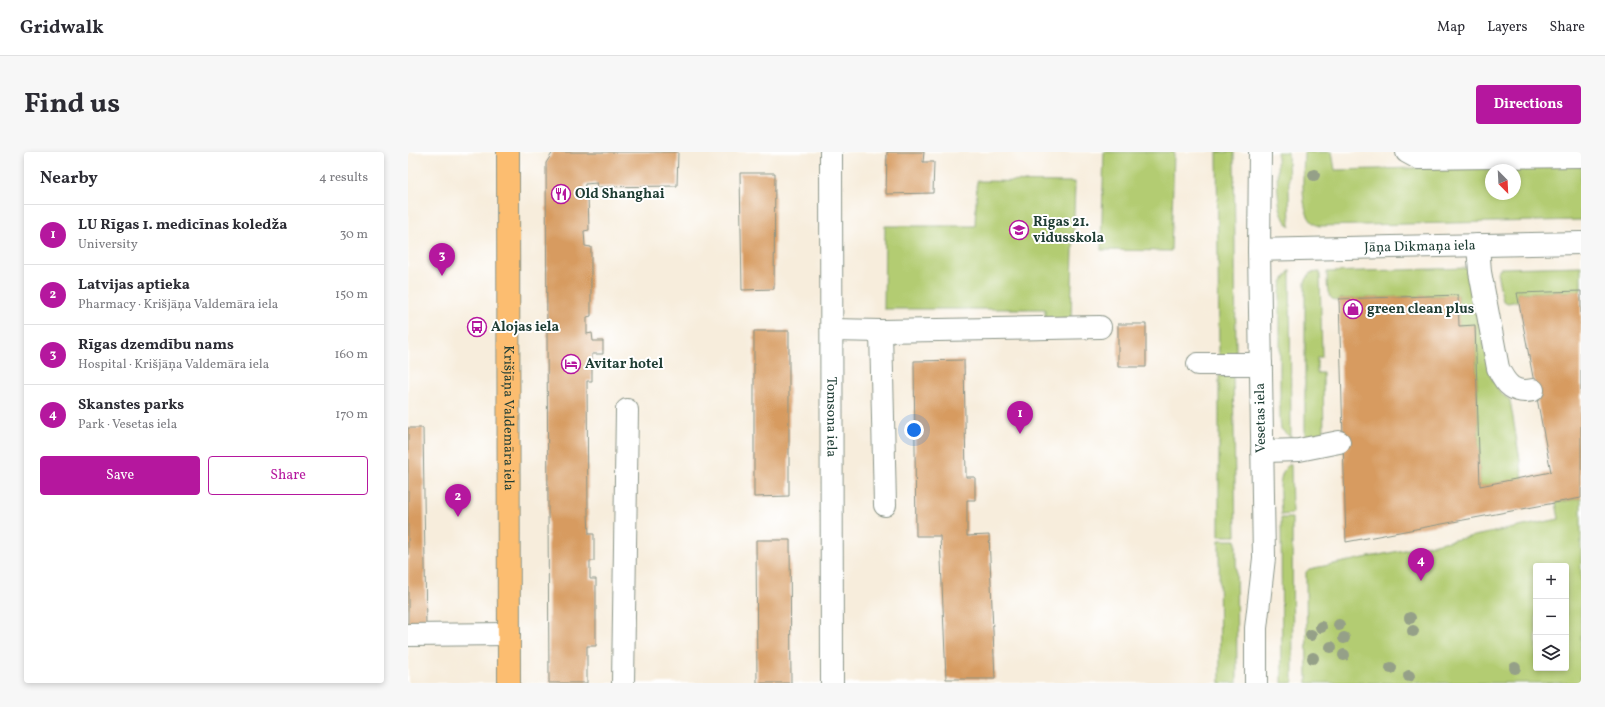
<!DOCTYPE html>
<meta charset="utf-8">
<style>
:root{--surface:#fff;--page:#f7f7f7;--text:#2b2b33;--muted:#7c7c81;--line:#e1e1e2;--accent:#b5179e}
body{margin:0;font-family:Vollkorn,serif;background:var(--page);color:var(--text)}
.controls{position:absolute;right:12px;bottom:12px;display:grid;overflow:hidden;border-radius:4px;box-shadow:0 2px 6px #0003}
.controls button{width:36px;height:36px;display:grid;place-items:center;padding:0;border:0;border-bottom:1px solid var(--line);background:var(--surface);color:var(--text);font:20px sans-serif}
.compass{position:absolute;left:1077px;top:12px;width:36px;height:36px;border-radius:50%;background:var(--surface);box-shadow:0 2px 6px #0003;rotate:156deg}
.you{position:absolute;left:506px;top:278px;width:14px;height:14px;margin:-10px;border:3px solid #fff;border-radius:50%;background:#1a73e8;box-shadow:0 0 0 6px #1a73e833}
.badge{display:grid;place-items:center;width:26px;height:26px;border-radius:50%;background:var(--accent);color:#fff;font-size:13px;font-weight:700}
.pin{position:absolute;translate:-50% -33px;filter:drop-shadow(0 1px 2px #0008)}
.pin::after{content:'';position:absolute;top:21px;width:14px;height:12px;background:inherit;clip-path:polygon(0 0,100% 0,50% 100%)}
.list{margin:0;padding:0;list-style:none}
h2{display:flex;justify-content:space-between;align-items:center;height:52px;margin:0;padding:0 16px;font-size:17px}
h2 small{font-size:13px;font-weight:400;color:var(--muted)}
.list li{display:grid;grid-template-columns:26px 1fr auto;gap:12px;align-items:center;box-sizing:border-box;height:60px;padding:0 16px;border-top:1px solid var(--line)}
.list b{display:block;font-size:15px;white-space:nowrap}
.list p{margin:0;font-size:13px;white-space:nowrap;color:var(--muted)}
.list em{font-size:13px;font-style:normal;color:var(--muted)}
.actions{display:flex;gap:8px;padding:12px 16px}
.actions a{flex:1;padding:9px 0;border:1px solid var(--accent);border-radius:4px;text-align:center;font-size:14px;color:var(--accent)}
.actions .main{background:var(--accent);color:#fff}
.icon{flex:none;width:22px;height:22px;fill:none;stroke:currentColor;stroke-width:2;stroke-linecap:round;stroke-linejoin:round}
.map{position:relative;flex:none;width:1173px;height:531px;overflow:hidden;border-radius:4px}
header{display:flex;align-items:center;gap:24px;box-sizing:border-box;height:56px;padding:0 20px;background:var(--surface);border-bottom:1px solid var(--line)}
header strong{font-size:19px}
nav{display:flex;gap:22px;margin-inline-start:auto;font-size:14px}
.intro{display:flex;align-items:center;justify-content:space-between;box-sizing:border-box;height:96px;padding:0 24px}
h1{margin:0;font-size:28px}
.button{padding:10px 18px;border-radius:4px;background:var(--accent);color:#fff;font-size:14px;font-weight:700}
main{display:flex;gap:24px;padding:0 24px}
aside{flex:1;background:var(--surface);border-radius:4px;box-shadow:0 2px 6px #0003}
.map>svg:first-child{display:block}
</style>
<header>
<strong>Gridwalk</strong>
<nav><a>Map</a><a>Layers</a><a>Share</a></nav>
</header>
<div class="intro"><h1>Find us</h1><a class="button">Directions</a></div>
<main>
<aside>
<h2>Nearby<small>4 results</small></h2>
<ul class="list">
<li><span class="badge">1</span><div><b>LU Rīgas 1. medicīnas koledža</b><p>University</p></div><em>30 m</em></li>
<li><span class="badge">2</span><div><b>Latvijas aptieka</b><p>Pharmacy · Krišjāņa Valdemāra iela</p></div><em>150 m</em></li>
<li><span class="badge">3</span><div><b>Rīgas dzemdību nams</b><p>Hospital · Krišjāņa Valdemāra iela</p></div><em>160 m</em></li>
<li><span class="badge">4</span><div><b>Skanstes parks</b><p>Park · Vesetas iela</p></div><em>170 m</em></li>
</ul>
<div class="actions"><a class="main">Save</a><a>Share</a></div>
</aside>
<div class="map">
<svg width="1173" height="531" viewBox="0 0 1173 531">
<rect width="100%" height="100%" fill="#fff"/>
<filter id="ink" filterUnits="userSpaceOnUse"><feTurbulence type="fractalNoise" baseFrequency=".025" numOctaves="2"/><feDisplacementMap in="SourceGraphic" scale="8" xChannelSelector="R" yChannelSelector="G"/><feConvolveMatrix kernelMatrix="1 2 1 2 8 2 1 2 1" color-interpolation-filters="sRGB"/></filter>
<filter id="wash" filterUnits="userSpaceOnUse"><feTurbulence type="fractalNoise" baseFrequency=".012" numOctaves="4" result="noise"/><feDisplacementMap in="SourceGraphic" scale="16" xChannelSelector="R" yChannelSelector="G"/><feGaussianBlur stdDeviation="0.9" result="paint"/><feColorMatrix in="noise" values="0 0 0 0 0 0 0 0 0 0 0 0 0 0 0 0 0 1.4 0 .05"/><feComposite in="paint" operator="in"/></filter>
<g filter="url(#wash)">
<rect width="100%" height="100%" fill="#f7eddc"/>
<path fill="#b3cc72" stroke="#698453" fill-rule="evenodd" d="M696,0h70l-3,99 -70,-1z
M809,0h17l2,200 -1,3 -16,1z
M869,0h11l2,75c-16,-14 -12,-54 -13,-75z
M896,0h28l3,18 246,-6v56l-262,6c-22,-6 -15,-56 -15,-74zM1083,18h24v24h-24z
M569,29l98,1 -4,137h-26v-10h-161l1,-83h90z
M1173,114v25l-64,2 1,8 -10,2 -5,-2 -6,-28 3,-5z
M1061,116l21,107c5,10 10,19 20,25l13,78 -43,8 -5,-160h-16l-1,-31 -119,4v2c-15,-1 -11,-18 -12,-29z
M882,118l1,168 -10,-9 -1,-10v-126l2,-11z
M912,120l2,85 -5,1v15h6l1,63 -19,3v-157l5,-9z
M825,223l3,161h-17v-160z
M883,312l1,50 -11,1c0,-15 -6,-44 10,-51z
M1173,346v185h-274l-1,-111 3,-3 250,-50 -3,-16zM1128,414h30v102h-30z
M873,366h11l1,165h-11z
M811,388h17l1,143h-17z"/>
<g id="blocks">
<path fill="#d79b60" d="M145,0h125l-1,34 -81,1 1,-4 -12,1 -1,10h4l1,36 -5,1 1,15 6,1v69l-4,1v17l5,-1 1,8h10v13h-11v27h-5l1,133 1,20h5v27h-4v18h6v67h-9v37h-38l-3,-520z
M479,0h37l-1,10h11l-1,31 -47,1z
M332,21h35l-1,116 -32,1z
M1173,139v207l-235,44 -7,-243 119,-4 1,31 16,-1 5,161 71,-14 -34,-179z
M710,172h28v43h-28z
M346,179h35v165l-35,1z
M556,208l2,117h9v23h-8v36l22,-1 6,144h-49l-6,-143h-24l-2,-175z
M0,276h15l3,200h-18z
M348,388h34l1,143h-34z"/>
</g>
</g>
<g filter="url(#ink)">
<use href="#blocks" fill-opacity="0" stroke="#8b9588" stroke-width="1"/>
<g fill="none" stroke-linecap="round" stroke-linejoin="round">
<defs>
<g id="minor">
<path id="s1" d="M423,0l1,531"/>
<path d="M999,0l11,6 163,-2"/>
<path d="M1070,93l2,27 18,96c8,17 16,26 35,22"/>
<path id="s2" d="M851,98l322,-7"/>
<path d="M424,178l49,1 219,-4"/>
<path d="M473,179l4,174"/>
<path d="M790,212h63"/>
<path d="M854,299l37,-1 40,-8"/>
<path d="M0,483l101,-1"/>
<path d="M215,531l4,-273"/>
<path d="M848,531v-55l8,-70 -5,-308 1,-98"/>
</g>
<g id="major">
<path id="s3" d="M100,0l1,531"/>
</g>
</defs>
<use href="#minor" stroke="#8b9588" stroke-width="24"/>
<use href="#major" stroke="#8b9588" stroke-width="24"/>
<use href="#minor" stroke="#fff" stroke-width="22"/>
<use href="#major" stroke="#fcbd6f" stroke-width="22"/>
</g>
<g fill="#95a088">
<circle cx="906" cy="23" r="6"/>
<circle cx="1002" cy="466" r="6"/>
<circle cx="931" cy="473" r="6"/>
<circle cx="913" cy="475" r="6"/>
<circle cx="1005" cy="479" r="6"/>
<circle cx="903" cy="483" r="6"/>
<circle cx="936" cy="486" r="6"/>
<circle cx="923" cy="495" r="6"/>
<circle cx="936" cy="503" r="6"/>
<circle cx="905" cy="506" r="6"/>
<circle cx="983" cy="516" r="6"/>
<circle cx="1107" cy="516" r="6"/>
<circle cx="1001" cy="524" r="6"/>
</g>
</g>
<defs>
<symbol id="restaurant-ring" viewBox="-11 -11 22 22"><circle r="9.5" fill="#fff" stroke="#b5179e" stroke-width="1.5"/><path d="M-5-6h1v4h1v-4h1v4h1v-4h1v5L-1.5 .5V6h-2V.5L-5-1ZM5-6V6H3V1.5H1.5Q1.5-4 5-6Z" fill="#b5179e"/></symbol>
<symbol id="school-ring" viewBox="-11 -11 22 22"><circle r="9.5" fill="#fff" stroke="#b5179e" stroke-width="1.5"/><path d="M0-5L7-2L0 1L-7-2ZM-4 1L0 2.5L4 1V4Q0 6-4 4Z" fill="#b5179e"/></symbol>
<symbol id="shop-ring" viewBox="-11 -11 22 22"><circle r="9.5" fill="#fff" stroke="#b5179e" stroke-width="1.5"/><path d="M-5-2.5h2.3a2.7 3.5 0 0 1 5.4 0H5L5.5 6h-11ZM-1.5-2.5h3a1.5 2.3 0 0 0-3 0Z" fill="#b5179e"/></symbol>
<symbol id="bus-ring" viewBox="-11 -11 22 22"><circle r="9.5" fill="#fff" stroke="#b5179e" stroke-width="1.5"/><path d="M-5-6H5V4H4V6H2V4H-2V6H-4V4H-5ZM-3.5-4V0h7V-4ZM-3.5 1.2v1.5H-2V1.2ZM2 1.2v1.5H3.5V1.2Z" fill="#b5179e"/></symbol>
<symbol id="hotel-ring" viewBox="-11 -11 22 22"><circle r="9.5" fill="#fff" stroke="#b5179e" stroke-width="1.5"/><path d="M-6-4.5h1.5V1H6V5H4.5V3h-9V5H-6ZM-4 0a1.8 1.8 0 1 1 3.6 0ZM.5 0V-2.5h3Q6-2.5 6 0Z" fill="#b5179e"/></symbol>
</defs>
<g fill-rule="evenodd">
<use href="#restaurant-ring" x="142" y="31" width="22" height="22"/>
<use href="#school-ring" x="600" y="67" width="22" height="22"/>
<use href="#shop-ring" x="934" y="146" width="22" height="22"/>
<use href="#bus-ring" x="58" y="164" width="22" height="22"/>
<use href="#hotel-ring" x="152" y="201" width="22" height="22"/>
</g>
<g text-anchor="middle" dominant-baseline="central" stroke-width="4" stroke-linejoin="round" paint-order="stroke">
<g font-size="14" font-weight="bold" fill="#1f3d34" stroke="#fff" text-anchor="start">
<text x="167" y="42">Old Shanghai</text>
<text x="625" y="70">Rīgas 21.<tspan x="625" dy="16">vidusskola</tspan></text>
<text x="959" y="157">green clean plus</text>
<text x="83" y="175">Alojas iela</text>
<text x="177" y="212">Avitar hotel</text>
</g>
<g font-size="14" fill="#1f3d34" stroke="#fff">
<text stroke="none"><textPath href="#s2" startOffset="161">Jāņa Dikmaņa iela</textPath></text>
<text stroke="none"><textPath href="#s1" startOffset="265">Tomsona iela</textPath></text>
<text stroke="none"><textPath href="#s3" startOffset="266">Krišjāņa Valdemāra iela</textPath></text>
<text transform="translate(853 266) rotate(-91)">Vesetas iela</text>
</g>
</g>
</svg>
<div class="controls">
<button>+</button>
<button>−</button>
<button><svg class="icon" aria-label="layers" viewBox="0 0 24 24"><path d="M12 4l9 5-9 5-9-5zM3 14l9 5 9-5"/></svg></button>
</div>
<svg class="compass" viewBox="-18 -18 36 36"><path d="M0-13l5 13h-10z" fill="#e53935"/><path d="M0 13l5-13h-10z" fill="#7c7c81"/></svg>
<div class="you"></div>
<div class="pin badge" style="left:612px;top:282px">1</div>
<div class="pin badge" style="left:50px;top:365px">2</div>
<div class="pin badge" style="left:34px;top:124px">3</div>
<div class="pin badge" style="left:1013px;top:429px">4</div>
</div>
</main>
